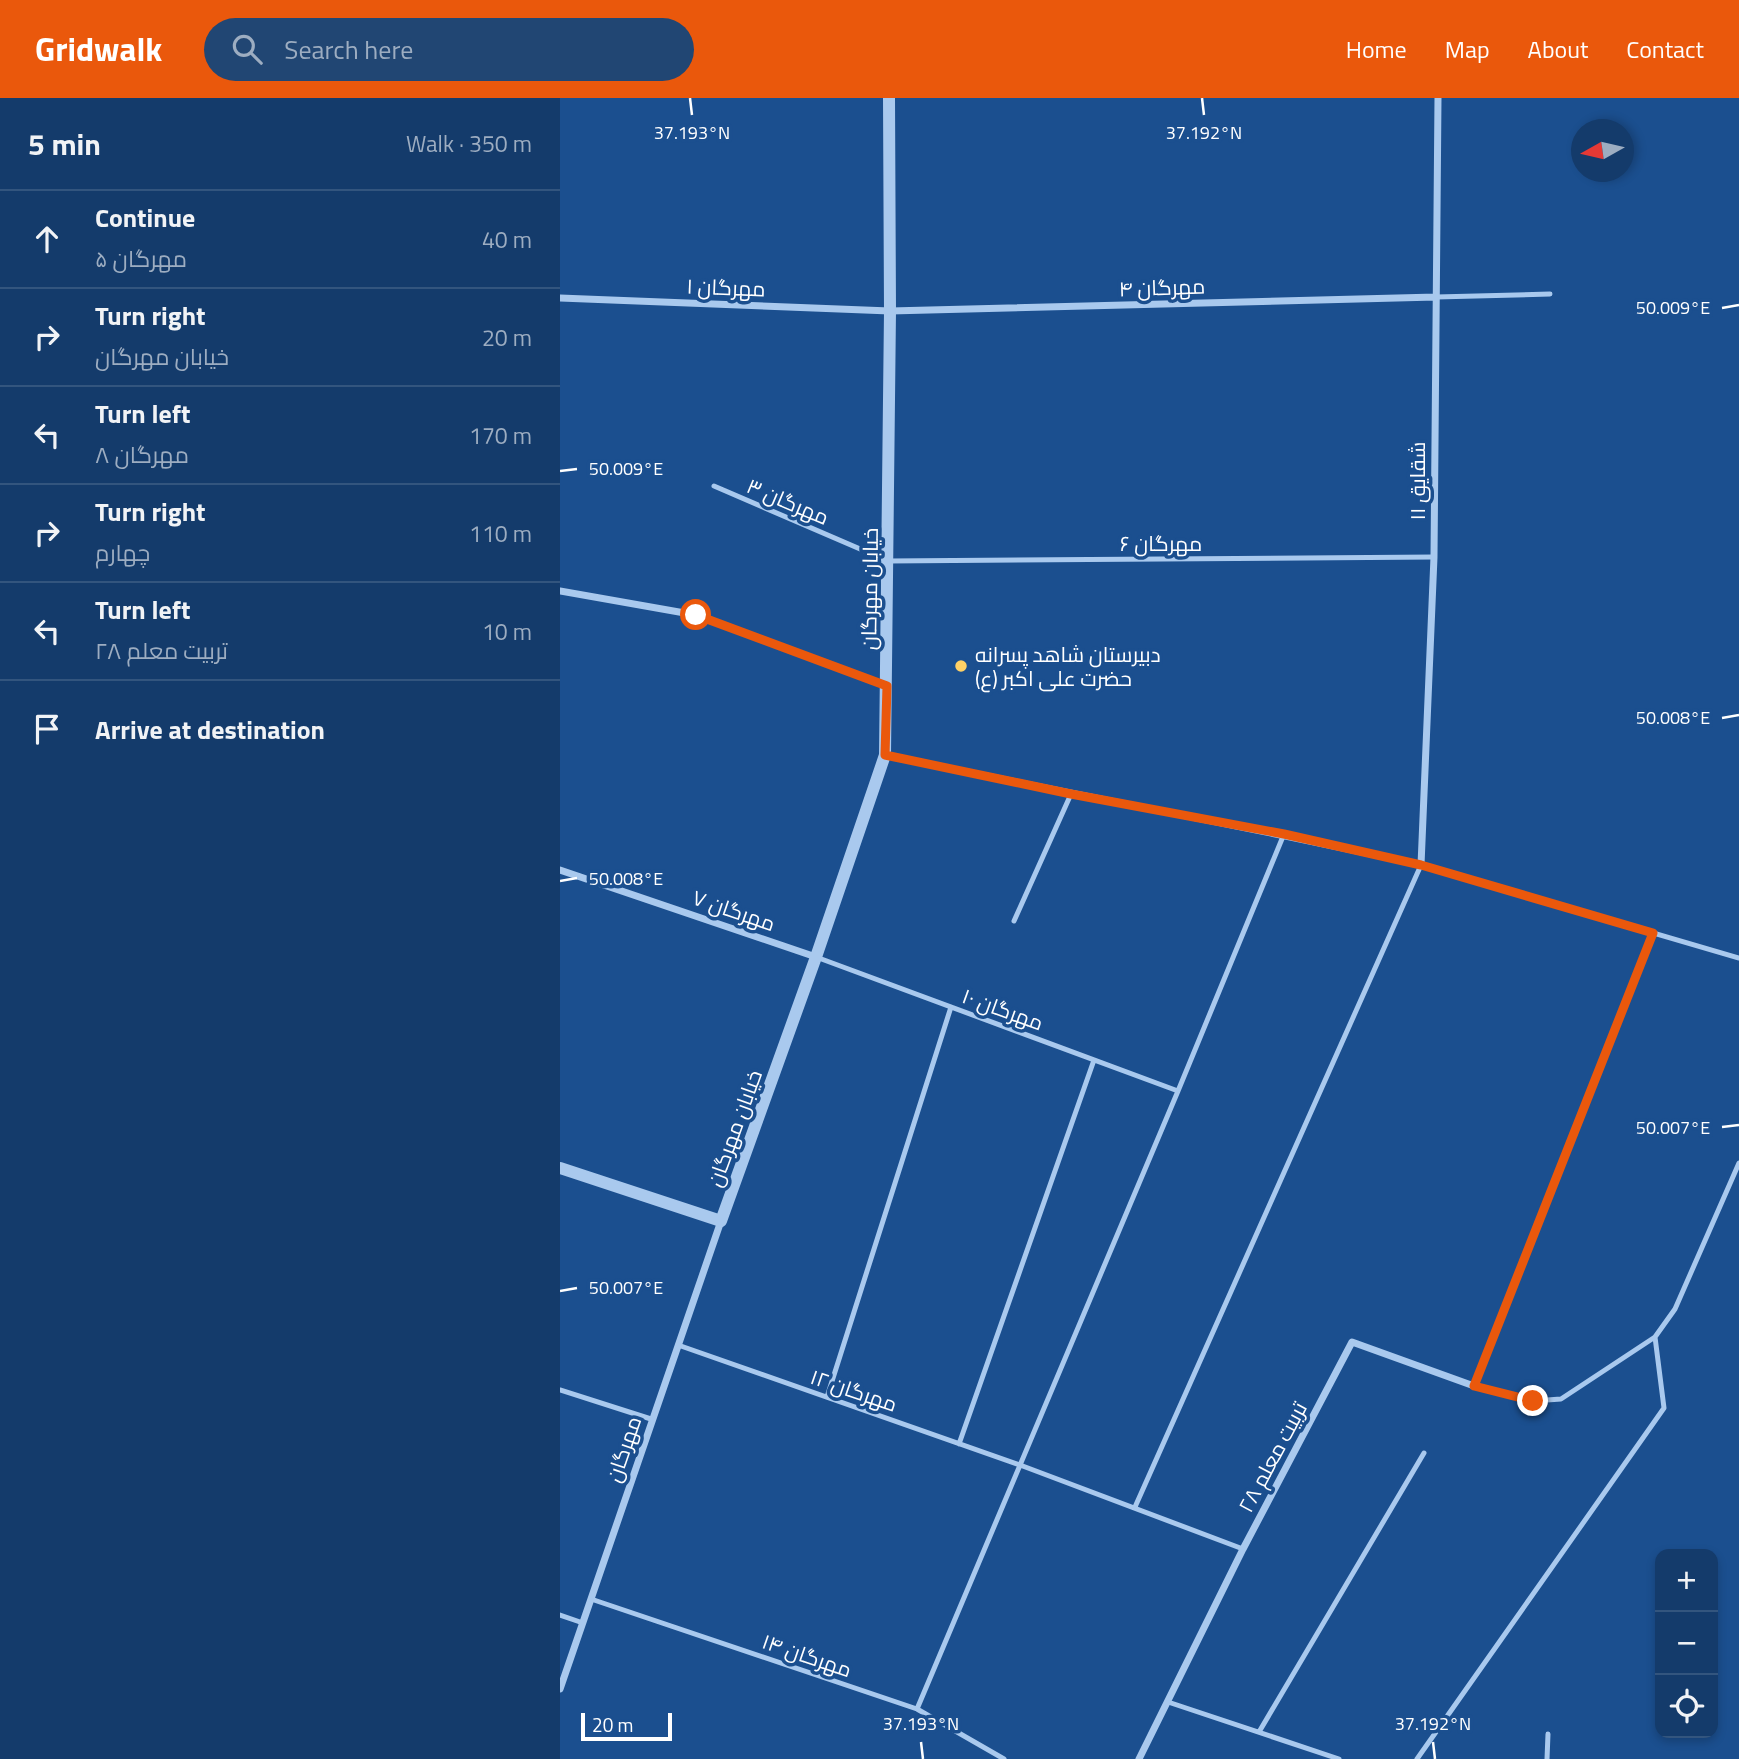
<!DOCTYPE html>
<meta charset="utf-8">
<style>
:root{--surface:#143b6b;--page:#214673;--text:#f1f3f6;--muted:#9dadc1;--line:#33557e;--accent:#ea580c}
body{margin:0;font-family:"Titillium Web",Cairo,sans-serif;background:var(--page);color:var(--text)}
.controls{position:absolute;right:21px;bottom:21px;display:grid;overflow:hidden;border-radius:14px;box-shadow:0 4px 10px #0003}
.controls button{width:63px;height:63px;display:grid;place-items:center;padding:0;border:0;border-bottom:2px solid var(--line);background:var(--surface);color:var(--text);font:35px sans-serif}
.compass{position:absolute;left:1011px;top:21px;width:63px;height:63px;border-radius:50%;background:var(--surface);box-shadow:0 4px 10px #0003;rotate:262deg}
.scale{position:absolute;left:21px;bottom:18px;width:91px;box-sizing:border-box;padding-left:7px;border:4px solid #fff;border-top:0;font-size:19px;line-height:24px;white-space:nowrap;color:#fff;-webkit-text-stroke:5px #1b4f8f;paint-order:stroke}
.stop{position:absolute;width:21px;height:21px;margin:-16px;border:5px solid #ea580c;border-radius:50%;background:#fff}
.stop.end{background:#ea580c;border-color:#fff;box-shadow:0 2px 7px #0008}
.list{margin:0;padding:0;list-style:none}
h2{display:flex;justify-content:space-between;align-items:center;height:91px;margin:0;padding:0 28px;font-size:30px}
h2 small{font-size:23px;font-weight:400;color:var(--muted)}
.list li{display:grid;grid-template-columns:46px 1fr auto;gap:21px;align-items:center;box-sizing:border-box;height:98px;padding:0 28px;border-top:2px solid var(--line)}
.list b{display:block;font-size:26px;white-space:nowrap}
.list p{margin:0;font-size:23px;white-space:nowrap;color:var(--muted)}
.list em{font-size:23px;font-style:normal;color:var(--muted)}
.icon{flex:none;width:38px;height:38px;fill:none;stroke:currentColor;stroke-width:2;stroke-linecap:round;stroke-linejoin:round}
.map{position:relative;flex:none;width:1179px;height:1661px;overflow:hidden}
header{display:flex;align-items:center;gap:42px;box-sizing:border-box;height:98px;padding:0 35px;background:var(--accent);color:#fff}
header strong{font-size:33px}
nav{display:flex;gap:38px;margin-inline-start:auto;font-size:24px}
.search{width:490px;height:63px;background:var(--page);display:flex;align-items:center;gap:18px;box-sizing:border-box;padding:0 24px;border-radius:38px;color:var(--muted);font-size:26px}
main{display:flex}
aside{flex:1;background:var(--surface)}
.map>svg:first-child{display:block}
</style>
<header>
<strong>Gridwalk</strong>
<div class="search"><svg class="icon" aria-label="search" viewBox="0 0 24 24"><circle cx="10" cy="10" r="6"/><path d="M15 15l6 6"/></svg>Search here</div>
<nav><a>Home</a><a>Map</a><a>About</a><a>Contact</a></nav>
</header>
<main>
<aside>
<h2>5 min<small>Walk · 350 m</small></h2>
<ul class="list">
<li><svg class="icon" aria-label="ahead" viewBox="0 0 24 24"><path d="M12 20V5M6 11l6-6 6 6"/></svg><div><b>Continue</b><p>مهرگان ۵</p></div><em>40 m</em></li>
<li><svg class="icon" aria-label="right" viewBox="0 0 24 24"><path d="M7 20v-9h11M14 6l5 5-5 5"/></svg><div><b>Turn right</b><p>خیابان مهرگان</p></div><em>20 m</em></li>
<li><svg class="icon" aria-label="left" viewBox="0 0 24 24"><path d="M17 20v-9H6M10 6l-5 5 5 5"/></svg><div><b>Turn left</b><p>مهرگان ۸</p></div><em>170 m</em></li>
<li><svg class="icon" aria-label="right" viewBox="0 0 24 24"><path d="M7 20v-9h11M14 6l5 5-5 5"/></svg><div><b>Turn right</b><p>چهارم</p></div><em>110 m</em></li>
<li><svg class="icon" aria-label="left" viewBox="0 0 24 24"><path d="M17 20v-9H6M10 6l-5 5 5 5"/></svg><div><b>Turn left</b><p>تربیت معلم ۲۸</p></div><em>10 m</em></li>
<li><svg class="icon" aria-label="arrive" viewBox="0 0 24 24"><path d="M6 21V4h12l-3 4 3 4H6"/></svg><div><b>Arrive at destination</b></div></li>
</ul>
</aside>
<div class="map">
<svg width="1179" height="1661" viewBox="0 0 1179 1661">
<rect width="100%" height="100%" fill="#1b4f8f"/>
<g fill="none" stroke-linecap="round" stroke-linejoin="round">
<path stroke="#a9c9ee" stroke-width="5" d="M876,199l114,-3
M154,388l174,75 546,-4
M454,823l57,-127
M256,859l362,134
M118,1247l342,120 223,84
M914,1288l178,-453
M0,1292l91,29
M267,1299l124,-390
M973,1303l28,-2 94,-62 20,-28 64,-146
M399,1346l135,-384
M575,1409l286,-642 318,93
M31,1501l326,110 87,50
M0,1517l23,8
M608,1604l171,57
M357,1611l261,-618 106,-257
M699,1634l165,-279
M857,1661l247,-351 -9,-71
M987,1661l1,-25"/>
<path stroke="#a9c9ee" stroke-width="7" d="M0,200l330,13 546,-14
M0,493l136,24 191,71
M325,657c178,38 358,70 536,110l13,-308 4,-459
M0,772l256,87
M0,1591l161,-468
M579,1661l104,-210 109,-207 122,44 59,15"/>
<path stroke="#a9c9ee" stroke-width="12" d="M0,1070l161,53 95,-264 69,-202 5,-444 -1,-213"/>
</g>
<g fill="none" stroke-linecap="round" stroke-linejoin="round">
<path stroke="#ea580c" stroke-width="9" d="M136,517l191,71 -2,69 186,39 213,40 137,31 232,68 -179,453 59,15"/>
</g>
<path fill="none" stroke="#fff" stroke-width="2.5" d="M130,0l2,17M642,0l2,17M1162,210l17,-3M0,373l17,-2M1162,620l17,-3M0,783l17,-3M1162,1029l17,-2M0,1193l17,-3M361,1644l2,17M873,1644l2,17"/>
<circle fill="#ffd166" stroke="#1b4f8f" stroke-width="2.5" cx="401" cy="568" r="7"/>
<g text-anchor="middle" dominant-baseline="central" stroke-width="7" stroke-linejoin="round" paint-order="stroke">
<g font-size="21" fill="#fff" stroke="#1b4f8f">
<text transform="translate(166 189) rotate(2)">مهرگان ۱</text>
<text transform="translate(602 189) rotate(-2)">مهرگان ۴</text>
<text transform="translate(857 383) rotate(-90)">شقایق ۱۱</text>
<text transform="translate(228 403) rotate(23)">مهرگان ۳</text>
<text x="601" y="445">مهرگان ۶</text>
<text transform="translate(309 491) rotate(-89)">خیابان مهرگان</text>
<text transform="translate(174 812) rotate(19)">مهرگان ۷</text>
<text transform="translate(443 911) rotate(20)">مهرگان ۱۰</text>
<text transform="translate(174 1030) rotate(-70)">خیابان مهرگان</text>
<text transform="translate(294 1292) rotate(19)">مهرگان ۱۲</text>
<text transform="translate(63 1351) rotate(-71)">مهرگان</text>
<text transform="translate(712 1359) rotate(-62)">تربیت معلم ۲۸</text>
<text transform="translate(247 1557) rotate(19)">مهرگان ۱۴</text>
</g>
<g font-size="21" fill="#fff" stroke="#1b4f8f" text-anchor="start">
<text x="415" y="556">دبیرستان شاهد پسرانه<tspan x="415" dy="24">حضرت علی اکبر (ع)</tspan></text>
</g>
</g>
<g font-size="18" text-anchor="middle" fill="#fff" stroke="#1b4f8f" stroke-width="7" stroke-linejoin="round" paint-order="stroke">
<text x="132" y="41">37.193°N</text>
<text x="644" y="41">37.192°N</text>
<text x="1113" y="216">50.009°E</text>
<text x="66" y="377">50.009°E</text>
<text x="1113" y="626">50.008°E</text>
<text x="66" y="787">50.008°E</text>
<text x="1113" y="1036">50.007°E</text>
<text x="66" y="1196">50.007°E</text>
<text x="361" y="1632">37.193°N</text>
<text x="873" y="1632">37.192°N</text>
</g>
</svg>
<div class="controls">
<button>+</button>
<button>−</button>
<button><svg class="icon" aria-label="locate" viewBox="0 0 24 24"><circle cx="12" cy="12" r="6"/><path d="M12 2v4M12 18v4M2 12h4M18 12h4"/></svg></button>
</div>
<svg class="compass" viewBox="-18 -18 36 36"><path d="M0-13l5 13h-10z" fill="#e53935"/><path d="M0 13l5-13h-10z" fill="#9dadc1"/></svg>
<div class="scale">20 m</div>
<div class="stop" style="left:136px;top:517px"></div>
<div class="stop end" style="left:973px;top:1303px"></div>
</div>
</main>
